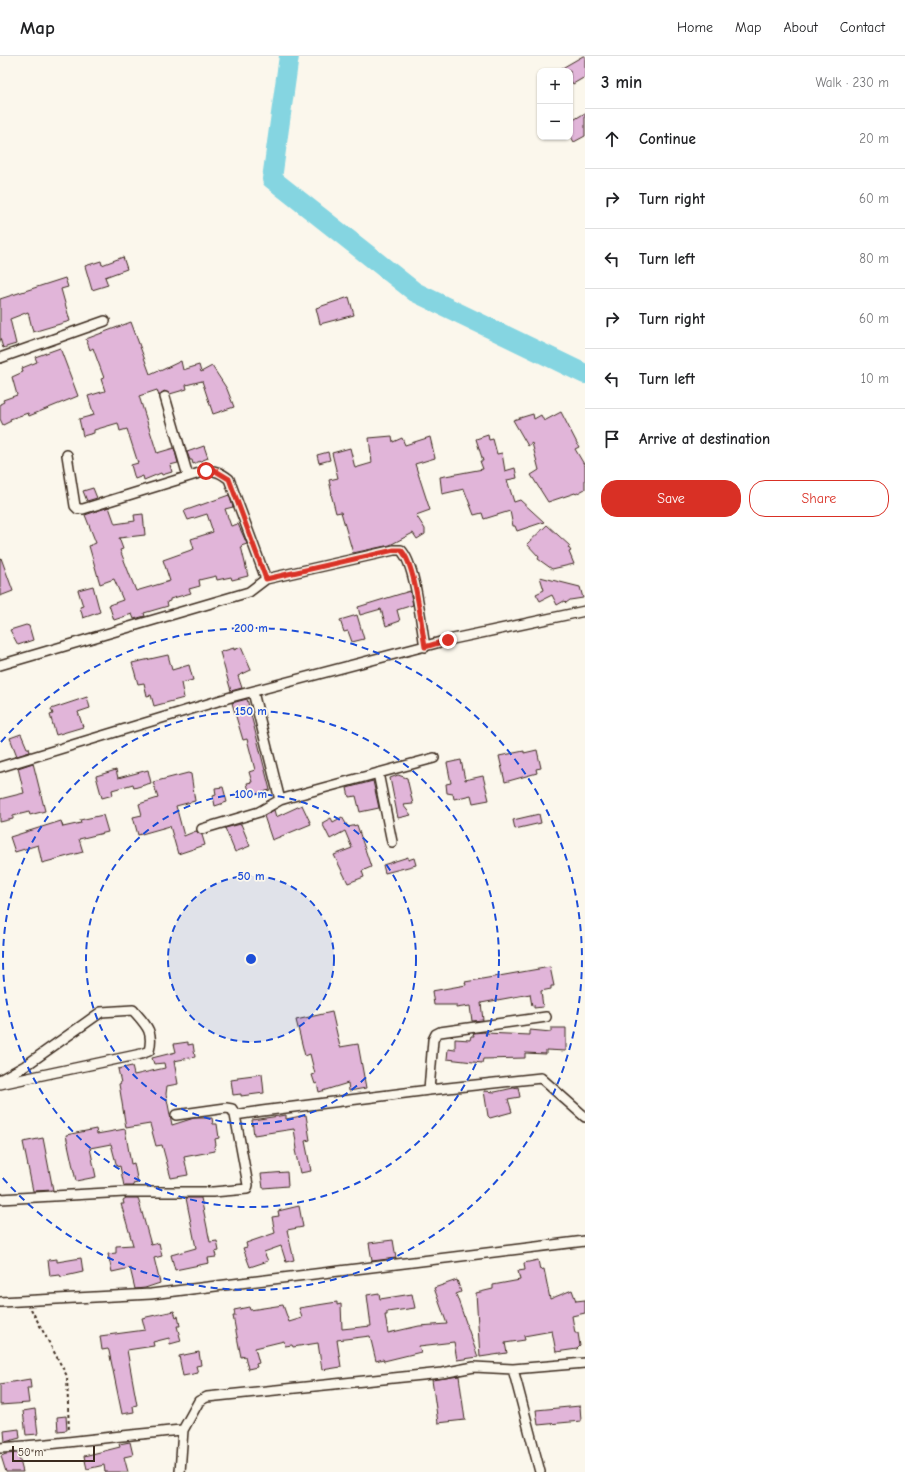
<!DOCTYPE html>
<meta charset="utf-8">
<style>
:root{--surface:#fff;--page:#f6f6f6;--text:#202124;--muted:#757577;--line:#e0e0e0;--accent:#d93025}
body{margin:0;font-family:"Comic Neue",sans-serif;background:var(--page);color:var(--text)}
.controls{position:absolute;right:12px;top:12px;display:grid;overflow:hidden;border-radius:8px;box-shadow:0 1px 3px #0004}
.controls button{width:36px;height:36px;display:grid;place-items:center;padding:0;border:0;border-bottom:1px solid var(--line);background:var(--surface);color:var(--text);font:20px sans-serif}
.scale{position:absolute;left:12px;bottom:10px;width:83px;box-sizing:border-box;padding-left:4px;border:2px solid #3b2a1e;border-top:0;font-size:11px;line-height:14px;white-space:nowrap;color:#3b2a1e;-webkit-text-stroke:3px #fbf7ec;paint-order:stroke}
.stop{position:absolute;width:12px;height:12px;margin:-9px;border:3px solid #d93025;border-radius:50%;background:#fff}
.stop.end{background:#d93025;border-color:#fff;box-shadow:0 1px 4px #0008}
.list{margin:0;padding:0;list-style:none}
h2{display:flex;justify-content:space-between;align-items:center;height:52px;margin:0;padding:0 16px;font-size:17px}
h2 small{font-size:13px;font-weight:400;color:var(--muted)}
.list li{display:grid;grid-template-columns:26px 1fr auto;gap:12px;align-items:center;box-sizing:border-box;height:60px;padding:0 16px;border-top:1px solid var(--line)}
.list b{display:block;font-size:15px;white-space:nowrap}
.list em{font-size:13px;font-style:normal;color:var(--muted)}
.actions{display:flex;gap:8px;padding:12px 16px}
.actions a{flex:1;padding:9px 0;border:1px solid var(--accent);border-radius:16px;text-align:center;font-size:14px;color:var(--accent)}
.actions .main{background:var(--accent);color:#fff}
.icon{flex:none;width:22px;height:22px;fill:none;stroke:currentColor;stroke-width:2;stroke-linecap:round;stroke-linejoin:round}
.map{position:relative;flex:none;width:585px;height:1416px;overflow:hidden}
header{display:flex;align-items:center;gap:24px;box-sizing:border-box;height:56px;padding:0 20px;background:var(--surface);border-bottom:1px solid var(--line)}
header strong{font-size:19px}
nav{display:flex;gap:22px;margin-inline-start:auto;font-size:14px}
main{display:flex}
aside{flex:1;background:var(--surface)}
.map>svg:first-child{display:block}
</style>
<header>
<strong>Map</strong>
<nav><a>Home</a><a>Map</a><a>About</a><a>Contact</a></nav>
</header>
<main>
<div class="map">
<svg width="585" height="1416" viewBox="0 0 585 1416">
<rect width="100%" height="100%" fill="#fbf7ec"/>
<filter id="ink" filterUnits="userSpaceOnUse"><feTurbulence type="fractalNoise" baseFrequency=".025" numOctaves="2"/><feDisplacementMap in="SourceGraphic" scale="8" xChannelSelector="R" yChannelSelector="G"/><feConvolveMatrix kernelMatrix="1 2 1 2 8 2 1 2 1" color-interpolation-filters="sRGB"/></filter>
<g filter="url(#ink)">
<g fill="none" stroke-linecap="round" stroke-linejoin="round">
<path stroke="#85d5e1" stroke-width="20" d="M289,0l-17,123 143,113 170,82"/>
</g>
<path fill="#e1b5d9" stroke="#3b2a1e" d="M583,0h2v21l-12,7 -3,-5v-8h-13z
M585,57v23l-11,6 -4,-7v-13z
M123,201l4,12 -22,8 3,8 -16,5 -7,-24 16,-5 1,4z
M65,222l3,9 -7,2 9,32 -37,11 -5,-20 -18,7 6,25 -13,4 -3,-10v-39z
M349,241l5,18 -34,9 -4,-16z
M131,266l19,52 9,-4 1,1 21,-10 2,9 16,-5 2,7 11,-6 15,23 7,18 -21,7 -11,-33 -16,4 1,4 -17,5 -6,-3 -5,5 -2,-6 -18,6 18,57 17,-5 4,15 -8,2 2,7 -10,3 -1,-2 -17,7 -1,-4 -8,3 -4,-14 7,-2 -11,-34 -7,2 -2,-8 -24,7v3l-11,3 -4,-17 15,-4 -6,-19 17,-5 -4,-12 3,-1 -11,-30 -3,2 -4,-11z
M60,292l18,48 -49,20 -1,-3 -18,6 1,2 -8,4 -3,-6v-15l4,-2 -1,-2 14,-5 -5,-18 11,-5 -1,-4 15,-6 -2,-5z
M561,356l18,35 -4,2 10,17v23l-9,5 -1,-1 -27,9 -17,-27 8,-5 -7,-27 -4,3 -15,-26 20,-6 1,5 7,-4 3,6z
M488,379l1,5 4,-1 4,15 5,-1 3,18 10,-3 2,10 -10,2 7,22 6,-2 24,22 -27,9 -2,-5h-2l-3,-15 -26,8 -2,-6 -8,2 -10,-26 -22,5 -2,-17 43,-8 -3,-8h3l-7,-22z
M392,380l1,6 9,-4 3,7 25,-8 5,21 -20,6 15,46 -14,5 9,14v5l-8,5 -4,-6 -23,12 -37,8 -12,-41 -5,1 -5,-19h1l-3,-14 9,-2 -6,-25 18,-5 5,20 17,-5 -3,-25z
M204,390l4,12 -15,6 -1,-4h-2l-3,-8z
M328,396l2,8 -11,3 -2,-8z
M93,432l4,10 -10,3 -4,-10z
M229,439l4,12 -8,2 6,17 7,-2 9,20 -6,2 7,30 -16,4 -1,-3 -14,3 -1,-4 -17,4 1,6 -11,3 2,4 -21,6v2l-3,1 1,4 -24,7 1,3 -11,3 -2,-5 -18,6 -5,-15 14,-5 -9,-21 -14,5 -11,-38 7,-3 -11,-28 24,-8 6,17 20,-3 -1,-6 9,-1 2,21 -26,3 4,11 -3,1 16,41 34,-10 -7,-21 31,-11 -3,-10 22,-7 -6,-18 -19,6 -4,-9z
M547,469l23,21 -2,1 3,4 -2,1 5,12 -22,5 -14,-10 1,-2 -12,-13z
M1,502l12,33 -13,5v-37z
M540,521l40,10 3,11 -13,2 -4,3 -2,-2 -7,4 -5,-10 -12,6 -4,-7 8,-4z
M93,530l7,26 -17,6 -3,-11 3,-1 -5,-16z
M410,535l3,14 -16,5 3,11 -14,5 -5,-17 -21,6 -2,-8z
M357,559l7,24 -12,3 -4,-11 -4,1 -4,-12z
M26,569l3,1 4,14 -15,5 -8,-15z
M241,591l10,23 -13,6 4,12 -11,3 -11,-39 14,-4v2z
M168,599l4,15 17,-5 4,15 -12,3 3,15 -30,8 -3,-11 -4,1 -3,-13 -6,1 -6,-21z
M87,641l3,11 -12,4 5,15 -27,8 -6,-20 3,-1 -2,-5z
M247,643l23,91 -15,4 -1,-3 -5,1 -2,-9 5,-1 -3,-10 6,-2 -8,-31 -4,1 -11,-37z
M21,678l6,14h2l1,4 -13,4 -7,-18z
M537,694l4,18 -5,1 1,4 -32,9 -6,-26 25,-5v2z
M461,704l4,20 18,-4 6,24 -16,3 -2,-8 -17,4 -1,-5 -6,-1 -1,-9 5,-1 -4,-20z
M33,707l12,48 -15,4 -1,-3 -16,4v3l-13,3v-23l24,-6 -6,-25z
M116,714l2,8 30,-8 3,13 -17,5 -1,-4 -21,6 1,5 -11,3 -6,-22z
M188,717l3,1 4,27 -19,5 8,30 12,-5 6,4 3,10 -27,9 -8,-28 -32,9 -5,-18 9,-2 -3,-11 19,-6 -5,-16z
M398,719l9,3 6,26 -10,1 8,10 -13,3 -8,-40z
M373,725l6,27 -19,4 -4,-16 -7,1 -2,-9z
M223,731l4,15 -12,4 -2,-10 3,-1 -1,-7z
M302,749l9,19 -39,16 -8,-24 10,-6 2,7z
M539,758l2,9 -26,6 -2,-9z
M103,759l5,17 -29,7 4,13 -41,11 -4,-18 -23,7 -5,-15 51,-16 2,6 18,-4 -1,-3z
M342,761l6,10 9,-2 14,42 -9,4 2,6 -16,6 -14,-28 18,-7 -7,-17 -15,8 -8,-16 9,-5 2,4z
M241,768l9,22 -15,6 -10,-24z
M408,801v3l6,-2 2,7 -31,8 -2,-8z
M550,911l4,19h-3v3l-10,2 2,16 -9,1v-3l-2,1 -2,-12 -49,9 2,17 -11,1 -2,-15 -14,2v-3h-22l-2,-14 34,-6 -1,-3z
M332,956l8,35 18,-3 8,44 -17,3 -1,-8 -29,9 -2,-9 -2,1 -3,-9 3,-1 -5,-20 -5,2 -9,-36z
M551,972h15v23l-20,-1v4l-21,-1v5l-42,1 -1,4 -35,-4 1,-10 7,1v-11l15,1 1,-4h3l-1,-3 12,-1v1l45,2v-5l21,2z
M188,986v3l5,-1 2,13 -21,4 4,23 -11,2 -1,8 6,31 22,-7h18l1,6h4l2,14 -4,1 1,6 -2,1 1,5 -31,6 4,18 -17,3 -9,-33 -6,1 -6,-22 -24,4 -7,-44 2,-1 -3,-14 14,-3 2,9 31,-7 -1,-5 -10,1 -2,-6 24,-6 -2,-8z
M262,1018l2,19 -23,3v-2l-8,1 -2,-15 7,-1v-2z
M518,1031l2,10 -12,2 4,13 -22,6 -2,-2 -4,-25 11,1z
M286,1059v4l20,-4 4,25 -5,1 6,30 -11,2 -5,-23 2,-1 -3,-20 -40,6 -2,-15z
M96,1073l1,5 28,-5 6,35 3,-1 4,20 -5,1 1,2h-10l-4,-20 -3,1 -6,-23 -21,4 6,29 -20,4 -10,-46z
M43,1082l10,52 -20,1 -10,-49z
M287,1116l1,14 -25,2 -2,-14z
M126,1142h12l13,47 8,-2 3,13 -8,2 6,25 -15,5 -10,1 -5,-21 -18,4 -4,-18 8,-1v-7l17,-1 -12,-41h3l-1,-4z
M186,1142h15l9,44 7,-1 2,10 -4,1 1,5 -8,1 1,5 -34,7 -4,-15 25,-7z
M299,1150l4,21 -16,3 7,30 -8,2 -5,-16 -17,6 4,9 -18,6 -7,-19 4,-1 -1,-4 29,-10 -3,-16 7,-1 -1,-5z
M393,1184l3,18 -24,3 -3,-18z
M81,1202l2,14 -22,5 -1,-2 -10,1 -2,-16 9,-1v3z
M538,1204l2,10 4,-1 6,30 22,-9 4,11 9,-1v13l-13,3 3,17h3l2,13 -3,3 -21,3 -4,-21 -28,5 1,4 -20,3 2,10 -27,4 -4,-64 17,-4v-4l27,-5 -2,-9 7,-1 -1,-7z
M457,1224l4,12 -5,2 22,63 -21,3 -3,-18 -35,4 2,6 -37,9 -1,-2 -7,2 -6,-25 -33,4 4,27 -19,3 -4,-27 -25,4 -1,-2 -7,1 -1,-5 -29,7 4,15 -3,1 1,3 -9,2 -3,-13 -4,1 -8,-41h2l-1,-6 15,-3 1,3 33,-5 6,17 13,-4 -3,-10 38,-6v3l4,-1 1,25 29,-3 -4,-31 12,-2 1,6 32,-5 3,14 -28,4v3h-2l3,18 31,-7 28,-2 -13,-36z
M174,1255l2,6 2,-1 2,10h-3l4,15 -11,3 -1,-6 -16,4 1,4 -27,4 10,55 -4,1 1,6 -12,2 -13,-63 -1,-2 -6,1 -2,-14 45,-6 -3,-12z
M199,1296l2,13 -5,1 2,7 -15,3 -4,-20z
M459,1320l6,44 -27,3 -6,-43z
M30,1323l1,9h-4l2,15 -29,2v-21z
M580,1350l1,15 -43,4 -2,-15z
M35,1353l3,25 -12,1 -3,-24z
M66,1360l1,14 -9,1 -1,-14z
M19,1373l1,9 -15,4 -1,-11z
M130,1386l3,13 -9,2 4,15h-23l-1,-7 -17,4 -3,-13 36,-9 -1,-3z
M18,1397l5,19h-17l-5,-16 5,-2z"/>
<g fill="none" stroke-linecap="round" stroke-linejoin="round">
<defs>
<path id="minor" d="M0,302l105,-37
M165,341l23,79
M67,399l8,51 3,3h5l123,-38c10,-1 15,2 23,8l37,100
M0,609l249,-73 17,-13 128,-29h7c15,15 20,75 24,97
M253,636l27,108
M0,711l231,-70 217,-57 137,-29
M378,717l14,69
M202,773l57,-17 21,-12 10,-3 144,-39
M0,1024l25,-14 76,-54 32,-2c13,15 21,21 16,41l-8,3 -141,30
M429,1034l4,-50 3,-6 4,-2 106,-15
M176,1059l50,-7 6,1 3,6
M0,1143l125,-7h88l34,-3 1,-4 -13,-70 27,-4 167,-21 112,-12 44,39
M0,1246l151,-8 434,-53
M513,1313l27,103
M0,1392c61,-4 122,-13 183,-18
M180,1416l3,-42 16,-29 8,-4 235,-24 32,-6 39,2 72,-6"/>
</defs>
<use href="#minor" stroke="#3b2a1e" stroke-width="12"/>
<path stroke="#3b2a1e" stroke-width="2" stroke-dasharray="3 3" stroke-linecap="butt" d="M31,1253l36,67 2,56"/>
<use href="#minor" stroke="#fbf7ec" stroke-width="9"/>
</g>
</g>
<g fill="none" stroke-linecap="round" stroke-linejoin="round" filter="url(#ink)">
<path stroke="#d93025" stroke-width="5" d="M206,415l8,-1 15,9 37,100 128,-29h7c15,15 20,75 24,97l23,-7"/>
</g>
<circle cx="251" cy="903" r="83" fill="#1d4ed8" fill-opacity=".12"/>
<g fill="none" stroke="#1d4ed8" stroke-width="2" stroke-dasharray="7 5">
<circle cx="251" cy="903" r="83"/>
<circle cx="251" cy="903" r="165"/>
<circle cx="251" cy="903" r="248"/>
<path d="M1 686A331 331 0 1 1 1 1120"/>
</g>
<circle cx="251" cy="903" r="6" fill="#1d4ed8" stroke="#fbf7ec" stroke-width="2"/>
<g font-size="12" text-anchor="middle" font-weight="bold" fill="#1d4ed8" stroke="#fbf7ec" stroke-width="3.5" stroke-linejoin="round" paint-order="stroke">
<text x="251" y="576">200 m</text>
<text x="251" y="659">150 m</text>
<text x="251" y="742">100 m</text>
<text x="251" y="824">50 m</text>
</g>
</svg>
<div class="controls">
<button>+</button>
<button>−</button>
</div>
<div class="scale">50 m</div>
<div class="stop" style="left:206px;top:415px"></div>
<div class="stop end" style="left:448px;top:584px"></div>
</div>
<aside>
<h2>3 min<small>Walk · 230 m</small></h2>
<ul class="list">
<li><svg class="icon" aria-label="ahead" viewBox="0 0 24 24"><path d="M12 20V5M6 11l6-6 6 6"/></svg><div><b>Continue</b></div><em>20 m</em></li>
<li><svg class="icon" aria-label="right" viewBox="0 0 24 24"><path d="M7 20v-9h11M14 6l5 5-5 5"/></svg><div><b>Turn right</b></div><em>60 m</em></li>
<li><svg class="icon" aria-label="left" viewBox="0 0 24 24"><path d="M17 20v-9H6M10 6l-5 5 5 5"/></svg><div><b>Turn left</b></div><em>80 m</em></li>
<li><svg class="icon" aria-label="right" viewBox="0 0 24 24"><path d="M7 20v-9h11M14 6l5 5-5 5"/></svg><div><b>Turn right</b></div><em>60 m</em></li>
<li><svg class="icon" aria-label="left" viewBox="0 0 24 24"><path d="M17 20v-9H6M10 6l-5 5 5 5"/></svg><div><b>Turn left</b></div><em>10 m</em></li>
<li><svg class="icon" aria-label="arrive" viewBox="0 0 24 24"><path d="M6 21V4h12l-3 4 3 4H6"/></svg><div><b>Arrive at destination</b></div></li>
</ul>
<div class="actions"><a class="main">Save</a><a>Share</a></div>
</aside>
</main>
